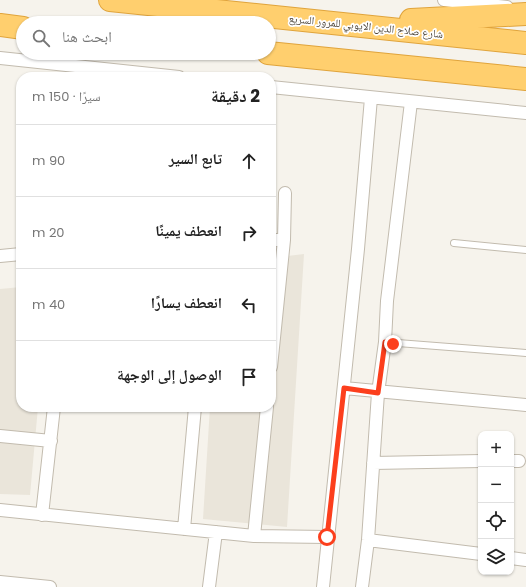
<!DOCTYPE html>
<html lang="ar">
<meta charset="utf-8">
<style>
:root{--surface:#fff;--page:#f2f2f2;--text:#222;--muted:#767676;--line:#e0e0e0}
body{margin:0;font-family:Poppins,"Noto Naskh Arabic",sans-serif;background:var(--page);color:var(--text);direction:rtl}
.controls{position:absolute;right:12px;bottom:12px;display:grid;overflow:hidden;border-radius:8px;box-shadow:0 1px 3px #0004}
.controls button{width:36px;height:36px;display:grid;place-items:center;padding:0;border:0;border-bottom:1px solid var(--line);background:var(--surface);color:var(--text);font:20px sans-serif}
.stop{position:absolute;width:12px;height:12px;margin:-9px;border:3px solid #fc3f1d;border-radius:50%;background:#fff}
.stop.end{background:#fc3f1d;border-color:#fff;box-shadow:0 1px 4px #0008}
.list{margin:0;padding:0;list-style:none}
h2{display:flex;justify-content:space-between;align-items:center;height:52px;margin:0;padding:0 16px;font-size:17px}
h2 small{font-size:13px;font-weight:400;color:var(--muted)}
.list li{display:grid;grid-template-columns:26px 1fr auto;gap:12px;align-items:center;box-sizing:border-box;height:72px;padding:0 16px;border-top:1px solid var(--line)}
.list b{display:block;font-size:15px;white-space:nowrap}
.list em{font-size:13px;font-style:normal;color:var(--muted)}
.icon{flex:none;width:22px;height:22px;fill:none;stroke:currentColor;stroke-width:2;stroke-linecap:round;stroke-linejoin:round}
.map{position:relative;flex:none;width:526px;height:587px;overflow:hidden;direction:ltr}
.search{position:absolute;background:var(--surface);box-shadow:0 1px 3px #0004;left:16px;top:16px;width:260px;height:44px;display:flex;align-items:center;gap:10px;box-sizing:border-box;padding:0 14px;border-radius:22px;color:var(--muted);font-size:15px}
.panel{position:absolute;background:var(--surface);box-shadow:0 1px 3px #0004;left:16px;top:72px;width:260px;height:340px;border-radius:16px;direction:rtl}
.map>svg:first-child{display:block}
</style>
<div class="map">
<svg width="526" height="587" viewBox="0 0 526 587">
<rect width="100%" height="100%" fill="#f6f3ec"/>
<path fill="#eae5da" d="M304,254l-17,273 -84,-8 7,-112h61v-149z
M21,287v120h17l-8,88 -30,-1v-205z"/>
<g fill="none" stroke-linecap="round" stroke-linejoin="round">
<defs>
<path id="lane" d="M454,243l72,7
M385,342l141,11"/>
<path id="street" d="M444,0l63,7
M0,58l179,19
M271,87l255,26
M271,240h13
M0,256l21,-2
M271,367l13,-127 1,-47
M344,388l182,17
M0,436l51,5
M511,461h8
M373,463l108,-2
M0,510l254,26 73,1
M42,515l12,-108
M184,529l11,-122
M254,536l13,-129
M368,540l113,14
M511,558l15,2
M0,582l50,5
M209,587l7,-55
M323,587l35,-338 13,-151
M362,587l6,-47 10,-147 7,-51 2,-41 24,-199"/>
<path id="highway" d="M110,0l416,43
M411,20l115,-6
M0,25l23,3
M268,53l258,26"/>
</defs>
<use href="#lane" stroke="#c2bbae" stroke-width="8"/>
<use href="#street" stroke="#c2bbae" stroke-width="14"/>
<use href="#highway" stroke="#e0a43c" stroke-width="24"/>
<use href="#lane" stroke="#fff" stroke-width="6"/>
<use href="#street" stroke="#fff" stroke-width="12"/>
<use href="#highway" stroke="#ffcf6e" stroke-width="22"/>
</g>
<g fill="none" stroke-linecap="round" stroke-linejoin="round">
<path stroke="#fc3f1d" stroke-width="5" d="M327,537l17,-149 34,5 7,-51 8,2"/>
</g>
<g text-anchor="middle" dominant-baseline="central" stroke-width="3.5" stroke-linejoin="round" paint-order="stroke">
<g font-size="11" fill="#4b4439" stroke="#fff">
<text transform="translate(366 26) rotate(6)">شارع صلاح الدين الايوبي للمرور السريع</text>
</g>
</g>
</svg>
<div class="controls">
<button>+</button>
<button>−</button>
<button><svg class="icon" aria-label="locate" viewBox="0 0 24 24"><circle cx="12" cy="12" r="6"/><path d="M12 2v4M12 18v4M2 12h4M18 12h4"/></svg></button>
<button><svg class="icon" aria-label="layers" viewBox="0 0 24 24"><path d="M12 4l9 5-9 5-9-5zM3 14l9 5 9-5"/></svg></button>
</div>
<div class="stop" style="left:327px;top:537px"></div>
<div class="stop end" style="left:393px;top:344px"></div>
<div class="search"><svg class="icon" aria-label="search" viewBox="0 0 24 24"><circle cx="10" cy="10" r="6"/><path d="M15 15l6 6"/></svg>ابحث هنا</div>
<section class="panel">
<h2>2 دقيقة<small>سيرًا · 150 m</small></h2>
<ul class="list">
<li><svg class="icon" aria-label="ahead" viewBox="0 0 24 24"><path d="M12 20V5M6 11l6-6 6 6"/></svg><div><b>تابع السير</b></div><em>90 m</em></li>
<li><svg class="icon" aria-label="right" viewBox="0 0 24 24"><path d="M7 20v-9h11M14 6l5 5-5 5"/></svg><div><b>انعطف يمينًا</b></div><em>20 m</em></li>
<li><svg class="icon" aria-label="left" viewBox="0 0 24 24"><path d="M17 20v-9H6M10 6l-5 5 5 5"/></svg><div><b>انعطف يسارًا</b></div><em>40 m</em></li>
<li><svg class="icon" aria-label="arrive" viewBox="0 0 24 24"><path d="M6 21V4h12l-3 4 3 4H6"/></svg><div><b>الوصول إلى الوجهة</b></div></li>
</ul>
</section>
</div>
